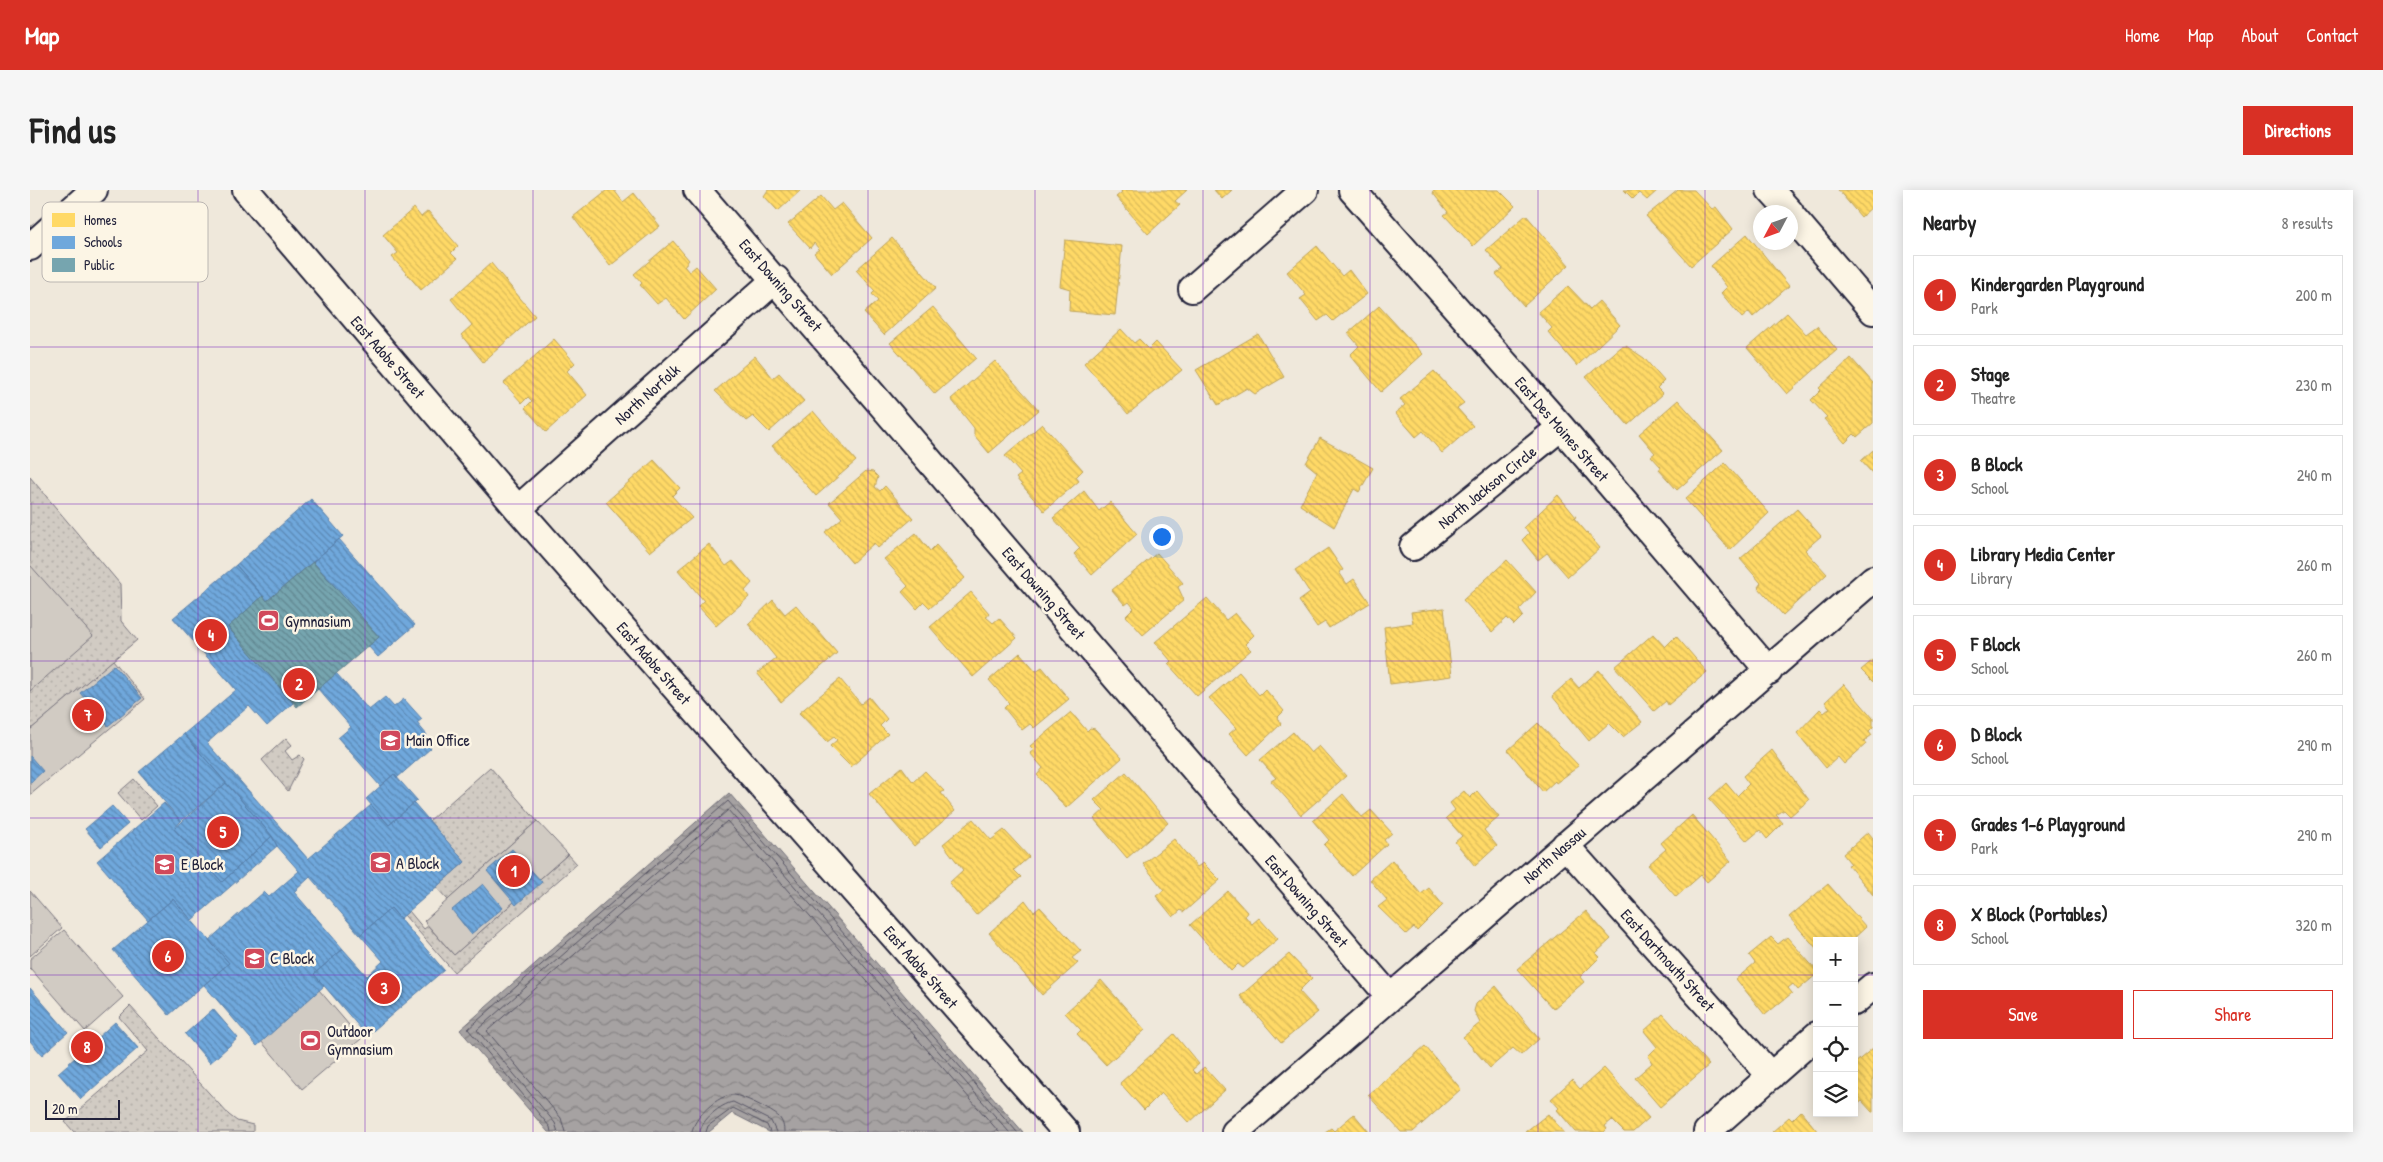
<!DOCTYPE html>
<meta charset="utf-8">
<style>
:root{--surface:#fff;--page:#f6f6f6;--text:#222;--muted:#767676;--line:#e0e0e0;--accent:#d93025}
body{margin:0;font-family:"Patrick Hand",sans-serif;background:var(--page);color:var(--text)}
.controls{position:absolute;right:15px;bottom:15px;display:grid;overflow:hidden;border-radius:0px;box-shadow:0 2px 12px #0003}
.controls button{width:45px;height:45px;display:grid;place-items:center;padding:0;border:0;border-bottom:1px solid var(--line);background:var(--surface);color:var(--text);font:25px sans-serif}
.compass{position:absolute;left:1723px;top:15px;width:45px;height:45px;border-radius:50%;background:var(--surface);box-shadow:0 2px 12px #0003;rotate:229deg}
.scale{position:absolute;left:15px;bottom:12px;width:75px;box-sizing:border-box;padding-left:5px;border:2px solid #22223b;border-top:0;font-size:14px;line-height:18px;white-space:nowrap;color:#22223b;-webkit-text-stroke:4px #fcf5e5;paint-order:stroke}
.you{position:absolute;left:1131px;top:346px;width:18px;height:18px;margin:-12px;border:4px solid #fff;border-radius:50%;background:#1a73e8;box-shadow:0 0 0 8px #1a73e833}
.badge{display:grid;place-items:center;width:32px;height:32px;border-radius:50%;background:var(--accent);color:#fff;font-size:16px;font-weight:700}
.pin{position:absolute;translate:-50% -50%;border:2px solid #fff;box-shadow:0 1px 5px #0006}
.list{margin:0;padding:0;list-style:none}
h2{display:flex;justify-content:space-between;align-items:center;height:65px;margin:0;padding:0 20px;font-size:21px}
h2 small{font-size:16px;font-weight:400;color:var(--muted)}
.list li{display:grid;grid-template-columns:32px 1fr auto;gap:15px;align-items:center;box-sizing:border-box;height:80px;margin:0 10px 10px;padding:0 10px;border:1px solid var(--line);border-radius:0px}
.list b{display:block;font-size:19px;white-space:nowrap}
.list p{margin:0;font-size:16px;white-space:nowrap;color:var(--muted)}
.list em{font-size:16px;font-style:normal;color:var(--muted)}
.actions{display:flex;gap:10px;padding:15px 20px}
.actions a{flex:1;padding:11px 0;border:1px solid var(--accent);border-radius:0px;text-align:center;font-size:18px;color:var(--accent)}
.actions .main{background:var(--accent);color:#fff}
.icon{flex:none;width:28px;height:28px;fill:none;stroke:currentColor;stroke-width:2;stroke-linecap:round;stroke-linejoin:round}
.map{position:relative;flex:none;width:1843px;height:942px;overflow:hidden;border-radius:0px}
header{display:flex;align-items:center;gap:30px;box-sizing:border-box;height:70px;padding:0 25px;background:var(--accent);color:#fff}
header strong{font-size:24px}
nav{display:flex;gap:28px;margin-inline-start:auto;font-size:18px}
.intro{display:flex;align-items:center;justify-content:space-between;box-sizing:border-box;height:120px;padding:0 30px}
h1{margin:0;font-size:35px}
.button{padding:12px 22px;border-radius:0px;background:var(--accent);color:#fff;font-size:18px;font-weight:700}
main{display:flex;gap:30px;padding:0 30px}
aside{flex:1;background:var(--surface);border-radius:0px;box-shadow:0 2px 12px #0003}
.map>svg:first-child{display:block}
</style>
<header>
<strong>Map</strong>
<nav><a>Home</a><a>Map</a><a>About</a><a>Contact</a></nav>
</header>
<div class="intro"><h1>Find us</h1><a class="button">Directions</a></div>
<main>
<div class="map">
<svg width="1843" height="942" viewBox="0 0 1843 942">
<defs>
<pattern id="grass-dots" width="8" height="8" patternUnits="userSpaceOnUse" patternTransform="scale(1.25)"><rect width="8" height="8" fill="#d1cbc3"/><path d="M2 2h.1M6 6h.1" fill="none" stroke="#b3aea8" stroke-width="1.8" stroke-linecap="round"/></pattern>
<pattern id="water-waves" width="16" height="10" patternUnits="userSpaceOnUse" patternTransform="scale(1.25)"><rect width="16" height="10" fill="#a6a2a2"/><path d="M0 5q4-4 8 0t8 0" fill="none" stroke="#878485"/></pattern>
<pattern id="homes-back-hatch" width="6" height="6" patternUnits="userSpaceOnUse" patternTransform="scale(1.25)"><rect width="6" height="6" fill="#ffd966"/><path d="M-1 5l2 2M0 0l6 6M5-1l2 2" fill="none" stroke="#daba59"/></pattern>
<pattern id="schools-back-hatch" width="6" height="6" patternUnits="userSpaceOnUse" patternTransform="scale(1.25)"><rect width="6" height="6" fill="#6fa8dc"/><path d="M-1 5l2 2M0 0l6 6M5-1l2 2" fill="none" stroke="#5b88b4"/></pattern>
<pattern id="public-back-hatch" width="6" height="6" patternUnits="userSpaceOnUse" patternTransform="scale(1.25)"><rect width="6" height="6" fill="#76a5af"/><path d="M-1 5l2 2M0 0l6 6M5-1l2 2" fill="none" stroke="#608690"/></pattern>
</defs>
<rect width="100%" height="100%" fill="#efe8db"/>
<filter id="ink" filterUnits="userSpaceOnUse"><feTurbulence type="fractalNoise" baseFrequency=".02" numOctaves="2"/><feDisplacementMap in="SourceGraphic" scale="10" xChannelSelector="R" yChannelSelector="G"/><feConvolveMatrix kernelMatrix="1 2 1 2 8 2 1 2 1" color-interpolation-filters="sRGB"/></filter>
<g filter="url(#ink)">
<path fill="url(#grass-dots)" stroke="#7a767f" d="M0,287l90,107 1,37 16,19 -107,90z
M256,548l6,7 -7,6 7,9 8,-5 4,4 -16,32 -26,-31z
M460,577l47,54 -89,79 -12,-13 29,-25 -36,-41z
M104,589l23,27 -16,14 -23,-27z
M538,664l9,10 -123,108 -50,-57 5,-4 15,18 4,-3 26,29z
M100,816l99,109 8,6 16,4v7h-179l-9,-10 83,-71 -29,-34z"/>
<path fill="#d1cbc3" stroke="#7a767f" d="M0,375l63,71 -63,55z
M83,470l32,39 -115,96v-65z
M507,631l31,33 -114,101 -30,-34z
M0,701l32,37 -32,28z
M34,740l59,67 -38,34 -55,-63v-9z
M289,800l42,49 -59,50 -41,-48z"/>
<path fill="url(#water-waves)" stroke="#716f79" d="M699,603l294,339h-254l-37,-19 -23,19h-161l-88,-102z"/>
<path fill="url(#homes-back-hatch)" stroke="#bda259" d="M577,0h7l9,12 11,-9 26,33 -50,40 -37,-49z
M738,0h33l-23,21 -14,-15z
M1090,0h67l-12,11 5,4 -32,29 -32,-37 6,-5z
M1184,0h18l-10,9z
M1405,0h64l16,16 -42,40 -29,-31 4,-3 -16,-20z
M1594,0h34l-11,10 -8,-7 -6,6z
M1648,0h16l18,19 4,-2 17,22 -42,37 -45,-50z
M1808,0h35v16l-12,11z
M791,6l12,14 9,-7 30,35 -40,36 -18,-21 5,-4 -5,-6 -4,5 -22,-24z
M384,18l7,9 7,-6 30,35 -7,7 6,6 -36,31 -29,-33 6,-4 -15,-18z
M1496,25l43,50 -45,41 -28,-32 7,-5 -17,-19z
M1717,44l42,52 -36,31 -4,-5 -7,6 -21,-25 6,-6 -16,-21z
M862,48l44,50 -52,47 -20,-22 14,-12 -6,-7 3,-3 -19,-21z
M1035,50l57,6 -7,69 -46,-4 1,-22 -10,-3z
M643,51l16,19 -5,6 5,6 7,-6 20,23 -32,30 -18,-21 -9,6 -17,-19 2,-2 -8,-9z
M1287,56l25,30 7,-6 18,24 -34,27 -6,-6 -9,6 -18,-22 6,-4 -19,-23z
M461,73l44,53 -52,46 -22,-27 11,-10 -21,-26z
M1538,96l22,23 9,-8 21,24 -43,41 -29,-34 4,-4 -14,-16z
M1349,116l44,48 -42,38 -31,-37 9,-9 -11,-13z
M903,117l43,51 -41,36 -45,-51z
M1757,123l19,21 11,-8 20,24 -50,44 -40,-46z
M1091,139l13,14 5,-4 10,10 7,-7 26,28 -54,44 -44,-51z
M1228,144l26,43 -29,17 -8,-6 -29,17 -22,-35z
M524,149l21,24 -8,8 20,24 -41,37 -21,-24 7,-7 -4,-4 -6,6 -18,-20z
M1596,156l18,12 20,23 -7,7 6,6 -35,31 -42,-48 35,-30z
M725,166l18,22 6,-5 25,28 -35,31 -16,-16 -7,5 -31,-30z
M1821,168l22,25v40l-16,14 -3,-3 -9,9 -21,-24 3,-2 -16,-17 10,-10 -2,-2z
M965,171l44,49 -50,43 -15,-18v-7l-23,-29z
M1404,181l30,32 -7,5 16,18 -31,27 -19,-22 -7,6 -21,-24 10,-8 -5,-6z
M1648,210l45,50 -46,40 -18,-20 2,-3 -10,-11 4,-3 -16,-19z
M783,221l43,50 -40,35 -44,-50z
M1012,234l41,46 -7,7 3,4 -35,30 -28,-33 5,-4 -16,-18z
M1290,248l53,30 -14,24 -5,-3 -20,38 -34,-22 17,-33 -11,-9z
M1843,260v24l-12,-13z
M624,270l26,28 -8,8 20,22 -42,34 -44,-50z
M1695,273l44,50 -39,37 -45,-51z
M836,281l7,1 5,5 -3,10 5,4 5,-5 28,32 -35,30 -4,-5 -22,20 -27,-31 17,-14 -13,-15z
M1054,301l15,20 11,-9 27,32 -45,41 -18,-21 6,-6 -27,-30z
M1528,305l18,22 -2,1 26,30 -32,29 -21,-24 -9,7 -16,-20 7,-7 -5,-6z
M1767,319l24,27 -16,14 22,24 -44,41 -25,-28 3,-4 -21,-24z
M886,343l14,18 6,-6 29,33 -35,30 -6,-6 -7,7 -15,-17 6,-6 -24,-27z
M679,354l17,22 7,-5 19,22 -7,8 4,6 -33,29 -18,-20 6,-5 -26,-31z
M1298,358l15,22 -4,2 8,12 7,-5 16,24 -41,25 -4,-6 -8,5 -18,-26 11,-8 -15,-23z
M1127,363l26,30 -5,4 6,13 -41,35 -17,-19 8,-8 -5,-6 -4,3 -13,-15z
M1477,370l29,32 -17,18 4,6 -9,9 -7,-7 -15,14 -29,-32z
M941,402l18,21 -3,4 7,6 6,-5 18,20 -44,39 -43,-50z
M1177,408l19,22 9,-7 19,22 -9,9 6,6 -54,46 -29,-32 3,-3 -16,-19z
M743,410l12,14 11,-9 41,48 -56,49 -24,-29 19,-15 -28,-34z
M1414,418l8,68 -62,8 -6,-57 29,-4 -2,-11z
M1623,444l12,13 11,-11 31,36 -39,33 -2,-4 -12,10 -39,-44z
M990,463l16,18 6,-4 27,32 -35,29 -4,-4 -8,6 -18,-22 5,-5 -20,-23z
M1843,470v22l-12,-12z
M1569,480l43,52 -19,15 -14,-14 -20,18 -37,-45 19,-17 8,9z
M1209,482l20,23 6,-6 19,22 -7,7 4,6 -33,31 -19,-21 7,-6 -27,-30z
M810,489l21,25 8,-7 18,22 -7,7 8,8 -37,33 -21,-21 7,-6 -3,-3 -7,5 -28,-29z
M1814,494l29,34v9l-4,4 3,4 -8,6 2,3 -22,20 -6,-7 -12,11 -29,-35 23,-24 4,4 6,-5 -5,-6z
M1041,522l16,19 3,-3 5,1 27,29 -56,50 -29,-33 6,-7 -13,-15 4,-3 -4,-4z
M1508,533l41,43 -23,17 -1,-2 -12,11 -35,-42z
M1263,542l18,21 8,-7 27,30 -45,39 -30,-34 5,-3 -16,-18z
M1742,560l37,50 -19,16 -6,-6 -8,5 7,8 -16,16 -7,-9 -13,11 -38,-42 17,-16 11,13 12,-12 -6,-8z
M872,577l11,15 12,-11 19,20 -3,2 14,18 -41,35 -45,-52z
M1096,582l42,51 -41,35 -33,-39 10,-9 -10,-10z
M1434,601l6,7 7,-7 22,26 -15,13 13,16 -22,20 -20,-24 7,-6 -16,-18 9,-8 -5,-7z
M1313,604l19,23 9,-7 21,23 -8,7 3,4 -35,32 -28,-31 5,-5 -16,-19z
M1662,625l39,46 -24,21 -6,-7 -25,22 -28,-32 18,-16 -5,-6z
M943,629l18,21 13,-10 25,27 -15,13 7,7 -45,38 -27,-32 14,-13 -20,-26z
M1838,642l5,6v57l-25,-30 3,-1 -8,-10z
M1144,649l23,28 6,-4 17,17 -36,32 -3,-2 -8,7 -17,-21 8,-6 -21,-26z
M1362,670l29,34 8,-6 14,17 -26,26 -3,-4 -8,7 -28,-27 9,-7 -17,-20z
M1798,694l38,43 -15,14h-34v8l-28,-32z
M1198,701l19,21 -2,4 7,8 7,-6 19,21 -35,29 -5,-4 -7,7 -41,-46z
M995,710l9,12 6,-5 41,44 -9,7 6,5 -36,32 -53,-62z
M1556,721l25,28 -15,14 4,4 -20,20 4,5 -31,27 -36,-40z
M1741,747l7,7 9,-7 30,34v3l-19,16 -5,-6 -5,4 4,5 -27,22 -29,-36 19,-16 -6,-8z
M1259,764l23,24 -13,13 19,21 -37,31 -41,-47z
M1071,790l44,50 -39,35 -29,-31 4,-4 -16,-17z
M1466,796l43,53 -18,16 -8,-7 -23,20 -27,-31 17,-14 -6,-12 2,-7z
M1633,824l46,51 -49,42 -25,-29 17,-15 -4,-7 9,-9 -13,-16z
M1144,844l25,30 -7,6 4,4 8,-7 21,23 -36,33 -28,-30 -17,17 -24,-27z
M1395,856l36,43 -48,43h-12l-33,-37z
M1843,858v64h-1l-10,-11 -8,6v-43z
M1574,878l45,50 -16,14h-9l-12,-12 -7,6 2,3 -3,3h-28l-19,-22 2,-2 -8,-9 21,-19 8,9z
M1771,921l17,21h-46l17,-15 3,3z
M1324,924l15,18h-44l6,-4 3,3z
M1518,924l16,18h-39z"/>
<path fill="url(#schools-back-hatch)" stroke="#5880ac" d="M281,309l32,37 -76,65 -31,-36z
M309,349l76,86 -37,32 -10,-11 11,-9 -66,-75z
M206,375l27,31 -35,31 65,76 -26,23 -18,-20 -42,37 101,116 63,-54 18,20 25,-22 51,59 -65,57 -9,-11 -31,27 -50,-58 -16,15 49,57 -29,25 10,12 -67,60 -53,-61 25,-22 -20,-23 55,-48 5,5 30,-26 -22,-25 -5,-10 -88,-102 52,-44 -63,-72z
M84,475l28,33 -34,28 -28,-33z
M306,483l33,37 16,-13 9,10 10,-8 18,20 -5,4 10,12 -5,4 9,9 -34,30 -3,-4 -14,12 -42,-48 13,-11 -33,-38z
M154,544l42,49 -45,38 -42,-49z
M0,566l13,15 -13,12z
M364,584l23,26 -28,25 -23,-26z
M196,593l46,53 -50,46 -48,-53z
M134,613l17,18 -7,8 48,53 50,-46 5,10 -85,74 -19,-21 -25,21 -51,-59z
M82,616l16,18 -27,23 -16,-18z
M482,659l30,33 -26,23 -29,-34z
M453,694l20,24 -32,26 -19,-24z
M143,709l56,64 -60,52 -56,-65z
M361,718l53,62 -77,66 -53,-62 29,-25 24,27 16,-15 -23,-26z
M0,798l38,44 -26,23 -12,-14z
M183,819l25,29 -28,25 -25,-29z
M85,832l23,26 -57,51 -23,-26z"/>
<path fill="url(#public-back-hatch)" stroke="#5d7e8c" d="M283,372l66,75 -82,70 -69,-80 35,-31 4,5z"/>
<g fill="none" stroke-linecap="round" stroke-linejoin="round">
<path stroke="#575564" stroke-width="1" d="M521,942l-1,-5 -82,-98 260,-228 289,331
M528,942l-3,-9 -78,-93 251,-220 281,322
M535,942l-4,-14 -74,-87 240,-210 272,311
M662,942c1,-14 27,-38 41,-37 9,0 40,16 46,22 4,5 5,10 5,15
M670,942c1,-12 21,-28 33,-30l38,19 5,11
M676,942l2,-6 25,-18 34,17 3,7"/>
<defs>
<path id="minor" d="M216,0l272,319 548,623
M667,0l693,807
M1322,0l209,237 208,244
M1740,0l20,22
M1760,24l83,97
M0,57l64,-57
M1162,99l113,-99
M488,319l258,-230
M1383,357l148,-120
M1535,655l206,231
M1824,812l19,-16
M1205,942l638,-553
M1677,942l110,-97"/>
</defs>
<use href="#minor" stroke="#22223b" stroke-width="30"/>
<use href="#minor" stroke="#fcf5e5" stroke-width="26"/>
</g>
</g>
<path fill="none" stroke="#7b2cbf" stroke-width="1" stroke-opacity="0.55" d="M168,0v942M335,0v942M503,0v942M670,0v942M838,0v942M1005,0v942M1173,0v942M1340,0v942M1508,0v942M1675,0v942M0,157h1843M0,314h1843M0,471h1843M0,628h1843M0,785h1787M1824,785h19"/>
<defs>
<symbol id="stadium-square" viewBox="-11 -11 22 22"><rect x="-9" y="-9" width="18" height="18" rx="4" fill="#d1495b" stroke="#fcf5e5"/><path d="M0-5a6.5 5 0 1 0 0 10a6.5 5 0 1 0 0-10ZM-3.5-1.8h7v3.6h-7Z" fill="#fff"/></symbol>
<symbol id="school-square" viewBox="-11 -11 22 22"><rect x="-9" y="-9" width="18" height="18" rx="4" fill="#d1495b" stroke="#fcf5e5"/><path d="M0-5L7-2L0 1L-7-2ZM-4 1L0 2.5L4 1V4Q0 6-4 4Z" fill="#fff"/></symbol>
</defs>
<g fill-rule="evenodd">
<use href="#stadium-square" x="226" y="418" width="25" height="25"/>
<use href="#school-square" x="348" y="538" width="25" height="25"/>
<use href="#school-square" x="338" y="660" width="25" height="25"/>
<use href="#school-square" x="122" y="662" width="25" height="25"/>
<use href="#school-square" x="212" y="756" width="25" height="25"/>
<use href="#stadium-square" x="268" y="838" width="25" height="25"/>
</g>
<g text-anchor="middle" dominant-baseline="central" stroke-width="5" stroke-linejoin="round" paint-order="stroke">
<g font-size="16" fill="#22223b" stroke="#fcf5e5">
<text transform="translate(751 95) rotate(49)">East Downing Street</text>
<text transform="translate(358 167) rotate(49)">East Adobe Street</text>
<text transform="translate(617 204) rotate(-42)">North Norfolk</text>
<text transform="translate(1532 239) rotate(49)">East Des Moines Street</text>
<text transform="translate(1457 297) rotate(-39)">North Jackson Circle</text>
<text transform="translate(1014 403) rotate(49)">East Downing Street</text>
<text transform="translate(624 473) rotate(49)">East Adobe Street</text>
<text transform="translate(1524 665) rotate(-41)">North Nassau</text>
<text transform="translate(1277 711) rotate(49)">East Downing Street</text>
<text transform="translate(1638 770) rotate(48)">East Dartmouth Street</text>
<text transform="translate(891 777) rotate(49)">East Adobe Street</text>
</g>
<g font-size="16" fill="#22223b" stroke="#fcf5e5" text-anchor="start">
<text x="255" y="431">Gymnasium</text>
<text x="376" y="550">Main Office</text>
<text x="366" y="673">A Block</text>
<text x="151" y="674">E Block</text>
<text x="240" y="768">C Block</text>
<text x="297" y="841">Outdoor<tspan x="297" dy="18">Gymnasium</tspan></text>
</g>
</g>
<rect x="12" y="12" width="166" height="80" rx="8" fill="#fcf5e5" stroke="#bbb6b2" stroke-width="1"/>
<rect x="22" y="23" width="23" height="14" fill="#ffd966"/>
<rect x="22" y="46" width="23" height="13" fill="#6fa8dc"/>
<rect x="22" y="68" width="23" height="14" fill="#76a5af"/>
<g font-size="14" fill="#22223b">
<text x="54" y="35">Homes</text>
<text x="54" y="57">Schools</text>
<text x="54" y="80">Public</text>
</g>
</svg>
<div class="controls">
<button>+</button>
<button>−</button>
<button><svg class="icon" aria-label="locate" viewBox="0 0 24 24"><circle cx="12" cy="12" r="6"/><path d="M12 2v4M12 18v4M2 12h4M18 12h4"/></svg></button>
<button><svg class="icon" aria-label="layers" viewBox="0 0 24 24"><path d="M12 4l9 5-9 5-9-5zM3 14l9 5 9-5"/></svg></button>
</div>
<svg class="compass" viewBox="-18 -18 36 36"><path d="M0-13l5 13h-10z" fill="#e53935"/><path d="M0 13l5-13h-10z" fill="#767676"/></svg>
<div class="scale">20 m</div>
<div class="you"></div>
<div class="pin badge" style="left:484px;top:681px">1</div>
<div class="pin badge" style="left:269px;top:494px">2</div>
<div class="pin badge" style="left:354px;top:798px">3</div>
<div class="pin badge" style="left:181px;top:445px">4</div>
<div class="pin badge" style="left:193px;top:642px">5</div>
<div class="pin badge" style="left:138px;top:766px">6</div>
<div class="pin badge" style="left:58px;top:525px">7</div>
<div class="pin badge" style="left:57px;top:857px">8</div>
</div>
<aside>
<h2>Nearby<small>8 results</small></h2>
<ul class="list">
<li><span class="badge">1</span><div><b>Kindergarden Playground</b><p>Park</p></div><em>200 m</em></li>
<li><span class="badge">2</span><div><b>Stage</b><p>Theatre</p></div><em>230 m</em></li>
<li><span class="badge">3</span><div><b>B Block</b><p>School</p></div><em>240 m</em></li>
<li><span class="badge">4</span><div><b>Library Media Center</b><p>Library</p></div><em>260 m</em></li>
<li><span class="badge">5</span><div><b>F Block</b><p>School</p></div><em>260 m</em></li>
<li><span class="badge">6</span><div><b>D Block</b><p>School</p></div><em>290 m</em></li>
<li><span class="badge">7</span><div><b>Grades 1-6 Playground</b><p>Park</p></div><em>290 m</em></li>
<li><span class="badge">8</span><div><b>X Block (Portables)</b><p>School</p></div><em>320 m</em></li>
</ul>
<div class="actions"><a class="main">Save</a><a>Share</a></div>
</aside>
</main>
